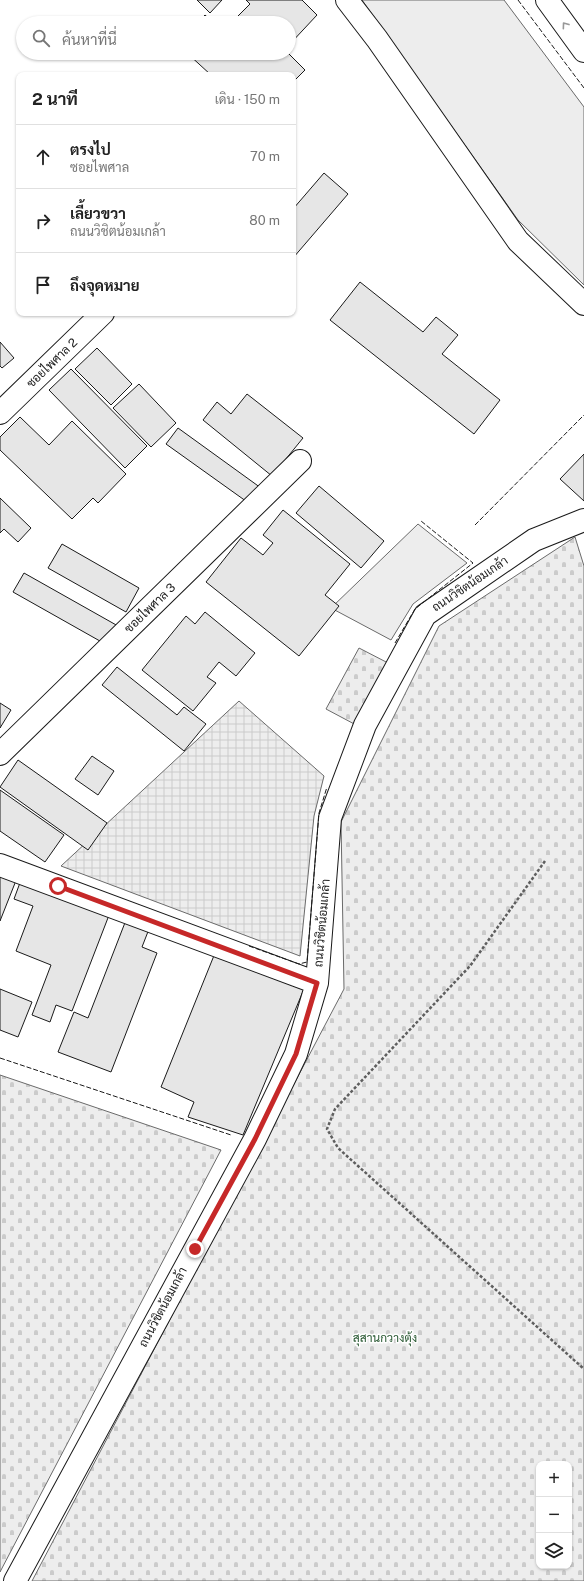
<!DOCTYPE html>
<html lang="th">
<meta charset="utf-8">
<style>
:root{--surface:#fff;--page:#f6f6f6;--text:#222;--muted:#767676;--line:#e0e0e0}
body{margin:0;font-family:"Public Sans",Sarabun,sans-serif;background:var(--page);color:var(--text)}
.controls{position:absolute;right:12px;bottom:12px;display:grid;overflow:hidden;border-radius:8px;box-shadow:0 1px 3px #0004}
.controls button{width:36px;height:36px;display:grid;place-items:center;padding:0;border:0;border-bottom:1px solid var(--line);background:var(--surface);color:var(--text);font:20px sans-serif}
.stop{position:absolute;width:12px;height:12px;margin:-9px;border:3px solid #c62828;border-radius:50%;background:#fff}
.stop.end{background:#c62828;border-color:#fff;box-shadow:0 1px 4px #0008}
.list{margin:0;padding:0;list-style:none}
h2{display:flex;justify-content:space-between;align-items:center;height:52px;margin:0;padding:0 16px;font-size:17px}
h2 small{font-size:13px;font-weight:400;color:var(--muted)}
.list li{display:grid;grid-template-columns:26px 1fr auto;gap:12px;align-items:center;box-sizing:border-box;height:64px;padding:0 16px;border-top:1px solid var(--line)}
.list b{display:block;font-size:15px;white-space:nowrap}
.list p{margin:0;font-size:13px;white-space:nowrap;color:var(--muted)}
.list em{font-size:13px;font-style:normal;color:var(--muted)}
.icon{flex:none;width:22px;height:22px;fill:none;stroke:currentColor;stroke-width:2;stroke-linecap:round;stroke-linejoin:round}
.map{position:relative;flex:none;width:584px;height:1581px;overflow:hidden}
.search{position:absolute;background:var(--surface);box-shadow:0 1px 3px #0004;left:16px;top:16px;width:280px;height:44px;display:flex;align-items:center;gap:10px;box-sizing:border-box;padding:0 14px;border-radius:22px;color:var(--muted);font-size:15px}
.panel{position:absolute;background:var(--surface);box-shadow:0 1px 3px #0004;left:16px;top:72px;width:280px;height:244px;border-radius:8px}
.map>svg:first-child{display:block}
</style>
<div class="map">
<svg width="584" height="1581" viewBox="0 0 584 1581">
<defs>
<pattern id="cemetery-stones" width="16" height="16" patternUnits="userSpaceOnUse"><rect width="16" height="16" fill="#ededed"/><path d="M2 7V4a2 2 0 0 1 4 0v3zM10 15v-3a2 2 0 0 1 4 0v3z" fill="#cbcbcb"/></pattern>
<pattern id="plaza-grid" width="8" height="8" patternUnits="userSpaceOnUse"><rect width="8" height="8" fill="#ededed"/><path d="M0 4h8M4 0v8" fill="none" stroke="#cbcbcb"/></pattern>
</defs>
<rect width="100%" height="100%" fill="#fff"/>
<path fill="#ededed" stroke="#6a6a6a" d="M362,0h142l80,107v178l-66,-65z
M418,524l49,39 -54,41 -22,36 -60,-32z"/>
<path fill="url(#cemetery-stones)" stroke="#6a6a6a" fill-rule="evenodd" d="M575,537l9,29v1015h-552l312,-592 -3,-167 98,-196zM539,1464h30v102h-30z
M359,648l31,16 -32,62 -32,-17z
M0,1075l221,75 -221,422z"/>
<path fill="url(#plaza-grid)" stroke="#6a6a6a" d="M239,701l85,75 -10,40 -14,140 -239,-90z"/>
<path fill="#e6e6e6" stroke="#1a1a1a" d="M197,0h25l-12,13z
M246,0h56l15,15 -28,30v-22h-58l19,-19z
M205,15l9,8h-17z
M187,53h101l17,17 -12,12v-7h-82z
M324,173l24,21 -55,64v-49z
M360,282l63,50 13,-15 22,18 -16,19 58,46 -26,34 -144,-114z
M0,342l14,16 -12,10 -2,-2z
M97,348l35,36 -21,21 -36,-36z
M71,369l76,77 -22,22 -76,-78z
M139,384l37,39 -25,24 -38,-39z
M247,394l56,44 -31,38 -69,-56 14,-18 14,12z
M20,417l29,28 23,-24 54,53 -28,29 -5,-5 -21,21 -72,-69v-13z
M178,428l83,60 -11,16 -84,-60z
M584,454v47l-24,-22z
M319,486l65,55 -23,27 -65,-55z
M0,498l31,30 -13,14 -14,-13 -4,4z
M283,510l67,54 -25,31 14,11 -40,50 -93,-74 35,-44 22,17 10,-12 -10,-8z
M62,544l77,44 -13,24 -78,-44z
M24,573l94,53 -11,19 -94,-53z
M205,612l50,41 -19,23 -17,-14 -12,15 9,6 -23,28 -51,-41 44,-54 9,8z
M117,667l60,48 7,-8 22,17 -22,27 -82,-66z
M0,703l11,7 -11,18z
M92,756l22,15 -16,24 -23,-16z
M18,760l89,63 -19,27 -88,-63z
M0,790l64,45 -19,27 -45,-31z
M0,871l17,7 -17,43z
M21,880l90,30 -39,101 -16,-6 -6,17 -18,-7 19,-50 -35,-14 17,-45 -19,-7z
M126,920l23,9 -7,18 15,6 -46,119 -53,-20 16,-40 14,6z
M215,953l89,36 -61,146 -55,-18 6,-15 -33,-15z
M0,989l32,13 -14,35 -18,-7z"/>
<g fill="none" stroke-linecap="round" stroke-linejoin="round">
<defs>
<path id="minor" d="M347,0l30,39 141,202 66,63
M0,413l103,-100
M0,754l300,-293
M0,865l317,118
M15,1581l240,-442 41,-85 21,-71 13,-165 35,-93 60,-110 109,-75 50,-20"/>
<path id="major" d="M547,0l37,51"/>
</defs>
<use href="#minor" stroke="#1a1a1a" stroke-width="24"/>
<use href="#major" stroke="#1a1a1a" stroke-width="24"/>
<path stroke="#5f5f5f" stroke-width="2.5" stroke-dasharray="3 2" stroke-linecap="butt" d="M545,861l-75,105 -135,143 -8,20 11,19 246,221"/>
<use href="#minor" stroke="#fff" stroke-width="22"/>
<use href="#major" stroke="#fff" stroke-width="22"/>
<path stroke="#1a1a1a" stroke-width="1" stroke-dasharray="5 2" stroke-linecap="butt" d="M518,0l66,88
M475,525l109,-110
M395,643l20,-34 58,-46 -52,-42
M249,946l50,18 8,-2 12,-149 8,-26
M0,1058l231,77"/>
</g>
<defs><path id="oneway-chevron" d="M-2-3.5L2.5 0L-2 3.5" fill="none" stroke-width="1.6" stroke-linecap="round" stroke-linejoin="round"/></defs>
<use stroke="#989898" href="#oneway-chevron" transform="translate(565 25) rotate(-126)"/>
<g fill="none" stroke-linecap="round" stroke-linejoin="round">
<path stroke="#c62828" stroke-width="5" d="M58,886l259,97 -21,71 -41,85 -60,110"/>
</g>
<g text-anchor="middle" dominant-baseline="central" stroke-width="3" stroke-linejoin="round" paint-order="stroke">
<g font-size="12" fill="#1a1a1a" stroke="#fff">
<text transform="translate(52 363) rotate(-44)">ซอยไพศาล 2</text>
<text transform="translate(470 584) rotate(-34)">ถนนวิชิตน้อมเกล้า</text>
<text transform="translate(150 608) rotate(-44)">ซอยไพศาล 3</text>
<text transform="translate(322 923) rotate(-85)">ถนนวิชิตน้อมเกล้า</text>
<text transform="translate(163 1307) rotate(-62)">ถนนวิชิตน้อมเกล้า</text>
</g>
<g font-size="12" fill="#2b5a34" stroke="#fff">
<text x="385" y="1338">สุสานกวางตุ้ง</text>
</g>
</g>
</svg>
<div class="controls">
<button>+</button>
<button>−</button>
<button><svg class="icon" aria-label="layers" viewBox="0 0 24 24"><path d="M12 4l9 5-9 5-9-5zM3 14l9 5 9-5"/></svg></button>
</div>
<div class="stop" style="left:58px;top:886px"></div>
<div class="stop end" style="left:195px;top:1249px"></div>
<div class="search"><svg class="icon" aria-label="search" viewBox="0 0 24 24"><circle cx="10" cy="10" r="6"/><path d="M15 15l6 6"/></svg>ค้นหาที่นี่</div>
<section class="panel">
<h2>2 นาที<small>เดิน · 150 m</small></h2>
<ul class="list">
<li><svg class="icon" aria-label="ahead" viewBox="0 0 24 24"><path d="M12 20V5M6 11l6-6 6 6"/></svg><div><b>ตรงไป</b><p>ซอยไพศาล</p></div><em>70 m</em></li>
<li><svg class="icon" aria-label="right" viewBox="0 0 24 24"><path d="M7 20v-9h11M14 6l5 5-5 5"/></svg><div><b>เลี้ยวขวา</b><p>ถนนวิชิตน้อมเกล้า</p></div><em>80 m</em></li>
<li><svg class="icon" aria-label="arrive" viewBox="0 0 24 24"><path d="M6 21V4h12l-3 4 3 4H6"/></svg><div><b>ถึงจุดหมาย</b></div></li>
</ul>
</section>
</div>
